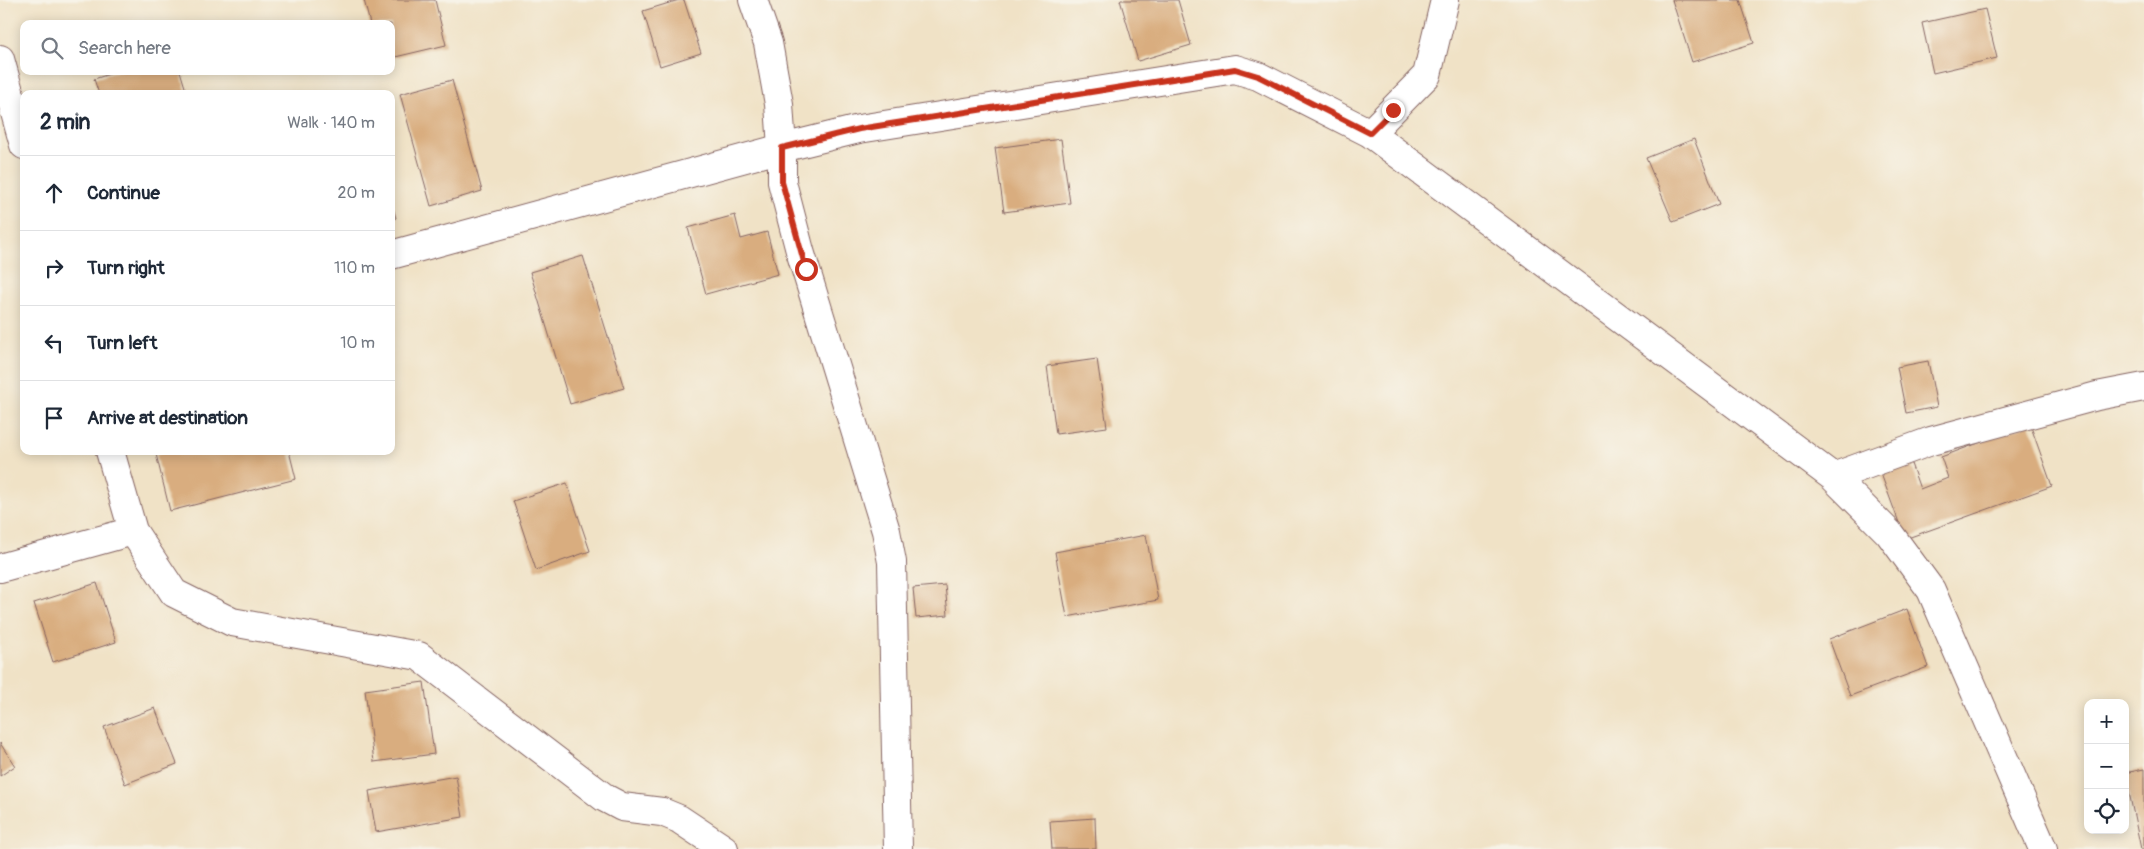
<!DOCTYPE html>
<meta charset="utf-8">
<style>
:root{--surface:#fff;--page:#f6f6f7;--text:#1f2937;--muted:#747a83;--line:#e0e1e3}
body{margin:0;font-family:Pangolin,sans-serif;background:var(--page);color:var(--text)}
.controls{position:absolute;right:15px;bottom:15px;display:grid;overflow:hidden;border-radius:10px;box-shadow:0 2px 12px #0003}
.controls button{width:45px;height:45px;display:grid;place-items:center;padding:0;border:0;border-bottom:1px solid var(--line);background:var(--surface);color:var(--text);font:25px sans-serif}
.stop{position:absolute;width:15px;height:15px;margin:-11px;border:4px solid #c8321e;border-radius:50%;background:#fff}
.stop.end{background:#c8321e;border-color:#fff;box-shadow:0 1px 5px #0008}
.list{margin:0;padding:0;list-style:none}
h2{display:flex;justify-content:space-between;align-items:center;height:65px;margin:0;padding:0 20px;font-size:21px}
h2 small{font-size:16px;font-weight:400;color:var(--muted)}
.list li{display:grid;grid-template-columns:32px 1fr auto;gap:15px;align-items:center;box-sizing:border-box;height:75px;padding:0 20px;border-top:1px solid var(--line)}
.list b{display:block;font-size:19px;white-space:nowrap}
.list em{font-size:16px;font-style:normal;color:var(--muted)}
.icon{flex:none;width:28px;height:28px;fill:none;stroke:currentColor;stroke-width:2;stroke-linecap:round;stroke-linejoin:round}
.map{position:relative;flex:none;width:2144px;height:849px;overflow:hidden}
.search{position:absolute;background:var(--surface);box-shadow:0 2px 12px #0003;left:20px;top:20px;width:375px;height:55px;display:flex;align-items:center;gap:12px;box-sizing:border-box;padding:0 18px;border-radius:10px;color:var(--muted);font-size:19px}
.panel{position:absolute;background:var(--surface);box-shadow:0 2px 12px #0003;left:20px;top:90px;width:375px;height:365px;border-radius:10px}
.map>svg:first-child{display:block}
</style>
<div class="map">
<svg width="2144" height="849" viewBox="0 0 2144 849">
<rect width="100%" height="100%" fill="#f7f3e8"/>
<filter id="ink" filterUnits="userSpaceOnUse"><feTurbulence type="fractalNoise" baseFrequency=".02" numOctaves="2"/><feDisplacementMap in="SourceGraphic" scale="10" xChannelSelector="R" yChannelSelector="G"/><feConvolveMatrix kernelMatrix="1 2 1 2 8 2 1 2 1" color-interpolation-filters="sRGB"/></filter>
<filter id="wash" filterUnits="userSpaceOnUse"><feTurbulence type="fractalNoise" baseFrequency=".0096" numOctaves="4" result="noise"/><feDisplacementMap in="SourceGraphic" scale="20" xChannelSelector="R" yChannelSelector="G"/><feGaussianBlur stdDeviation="1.12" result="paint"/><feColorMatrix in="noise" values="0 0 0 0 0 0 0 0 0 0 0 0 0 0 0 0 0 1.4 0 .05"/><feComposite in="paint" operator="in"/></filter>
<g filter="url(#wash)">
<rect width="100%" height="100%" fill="#f0e2c6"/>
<g id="blocks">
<path fill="#d9ad7f" d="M364,0h71l11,45 -55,13v-34h-21z
M679,0h5l17,53 -41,13 -17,-55z
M1120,0h58l13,45 -53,16z
M1672,0h68l14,43 -62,19z
M1985,9l12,49 -64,15 -11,-50z
M119,71h61l7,23h-88l-5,-15z
M452,80l30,111 -51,15 -31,-112z
M1061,139l9,64 -66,9 -9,-64z
M1694,139l25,65 -46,18 -27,-64z
M391,201l5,17 -5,2z
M735,215l6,24 26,-7 11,42 -72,20 -18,-66z
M583,256l41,132 -54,16 -40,-132z
M1097,359l10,68 -51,7 -9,-68z
M1928,361l9,46 -31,6 -9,-46z
M2030,424l22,62 -147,53 -25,-68 30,-10 10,28 28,-11 -7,-21z
M168,451h121l7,28 -126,32 -14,-57z
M567,483l23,68 -54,19 -23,-69z
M1146,535l12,65 -91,17 -12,-65z
M97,583l19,59 -63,20 -19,-59z
M945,585l3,30 -32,3 -3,-30z
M1907,609l21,58 -78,29 -21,-57z
M424,682l10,72 -60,8 -9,-72z
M155,708l22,56 -52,20 -21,-57z
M0,743l15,23 -15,10z
M2144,769v80h-3l-16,-76z
M456,776l7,41 -87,15 -7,-41z
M1095,818l1,31h-44l-2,-28z"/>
</g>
</g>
<g filter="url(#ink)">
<use href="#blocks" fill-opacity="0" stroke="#846361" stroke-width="1"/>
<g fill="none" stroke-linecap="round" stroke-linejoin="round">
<defs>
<path id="street" d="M753,0l15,43 11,61 3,44v34l18,69 86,280 6,31 6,287
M0,59l24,86
M1370,133l57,-58 18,-75
M391,255l391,-107 77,-19 376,-60 23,7 112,57 463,344 56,56 42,57 112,259
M110,451l23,80 41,62 58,29 187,34 186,142 17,9 40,5 17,7 45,30
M1833,477l98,-36 166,-45 47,-9
M0,568l133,-37"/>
</defs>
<use href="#street" stroke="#846361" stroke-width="30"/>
<use href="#street" stroke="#fff" stroke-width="28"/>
</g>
</g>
<g fill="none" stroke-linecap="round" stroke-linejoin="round" filter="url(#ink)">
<path stroke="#c8321e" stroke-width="6" d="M806,269l-24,-87v-34l77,-19 376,-60 23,7 112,57 23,-23"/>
</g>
</svg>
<div class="controls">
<button>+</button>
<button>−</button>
<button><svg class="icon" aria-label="locate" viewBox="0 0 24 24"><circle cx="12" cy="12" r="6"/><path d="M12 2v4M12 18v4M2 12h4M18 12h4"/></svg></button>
</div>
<div class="stop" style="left:806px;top:269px"></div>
<div class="stop end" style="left:1393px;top:110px"></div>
<div class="search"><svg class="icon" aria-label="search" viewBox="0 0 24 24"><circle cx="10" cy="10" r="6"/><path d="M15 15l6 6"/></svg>Search here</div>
<section class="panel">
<h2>2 min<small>Walk · 140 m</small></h2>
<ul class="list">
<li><svg class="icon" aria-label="ahead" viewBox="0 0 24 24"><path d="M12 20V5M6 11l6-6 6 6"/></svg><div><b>Continue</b></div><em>20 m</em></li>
<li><svg class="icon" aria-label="right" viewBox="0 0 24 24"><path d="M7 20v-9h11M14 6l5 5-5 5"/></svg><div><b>Turn right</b></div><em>110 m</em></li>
<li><svg class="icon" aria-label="left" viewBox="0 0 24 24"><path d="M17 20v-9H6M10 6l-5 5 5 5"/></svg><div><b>Turn left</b></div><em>10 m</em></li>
<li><svg class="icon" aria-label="arrive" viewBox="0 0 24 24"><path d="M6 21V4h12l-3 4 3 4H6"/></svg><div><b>Arrive at destination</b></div></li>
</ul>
</section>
</div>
